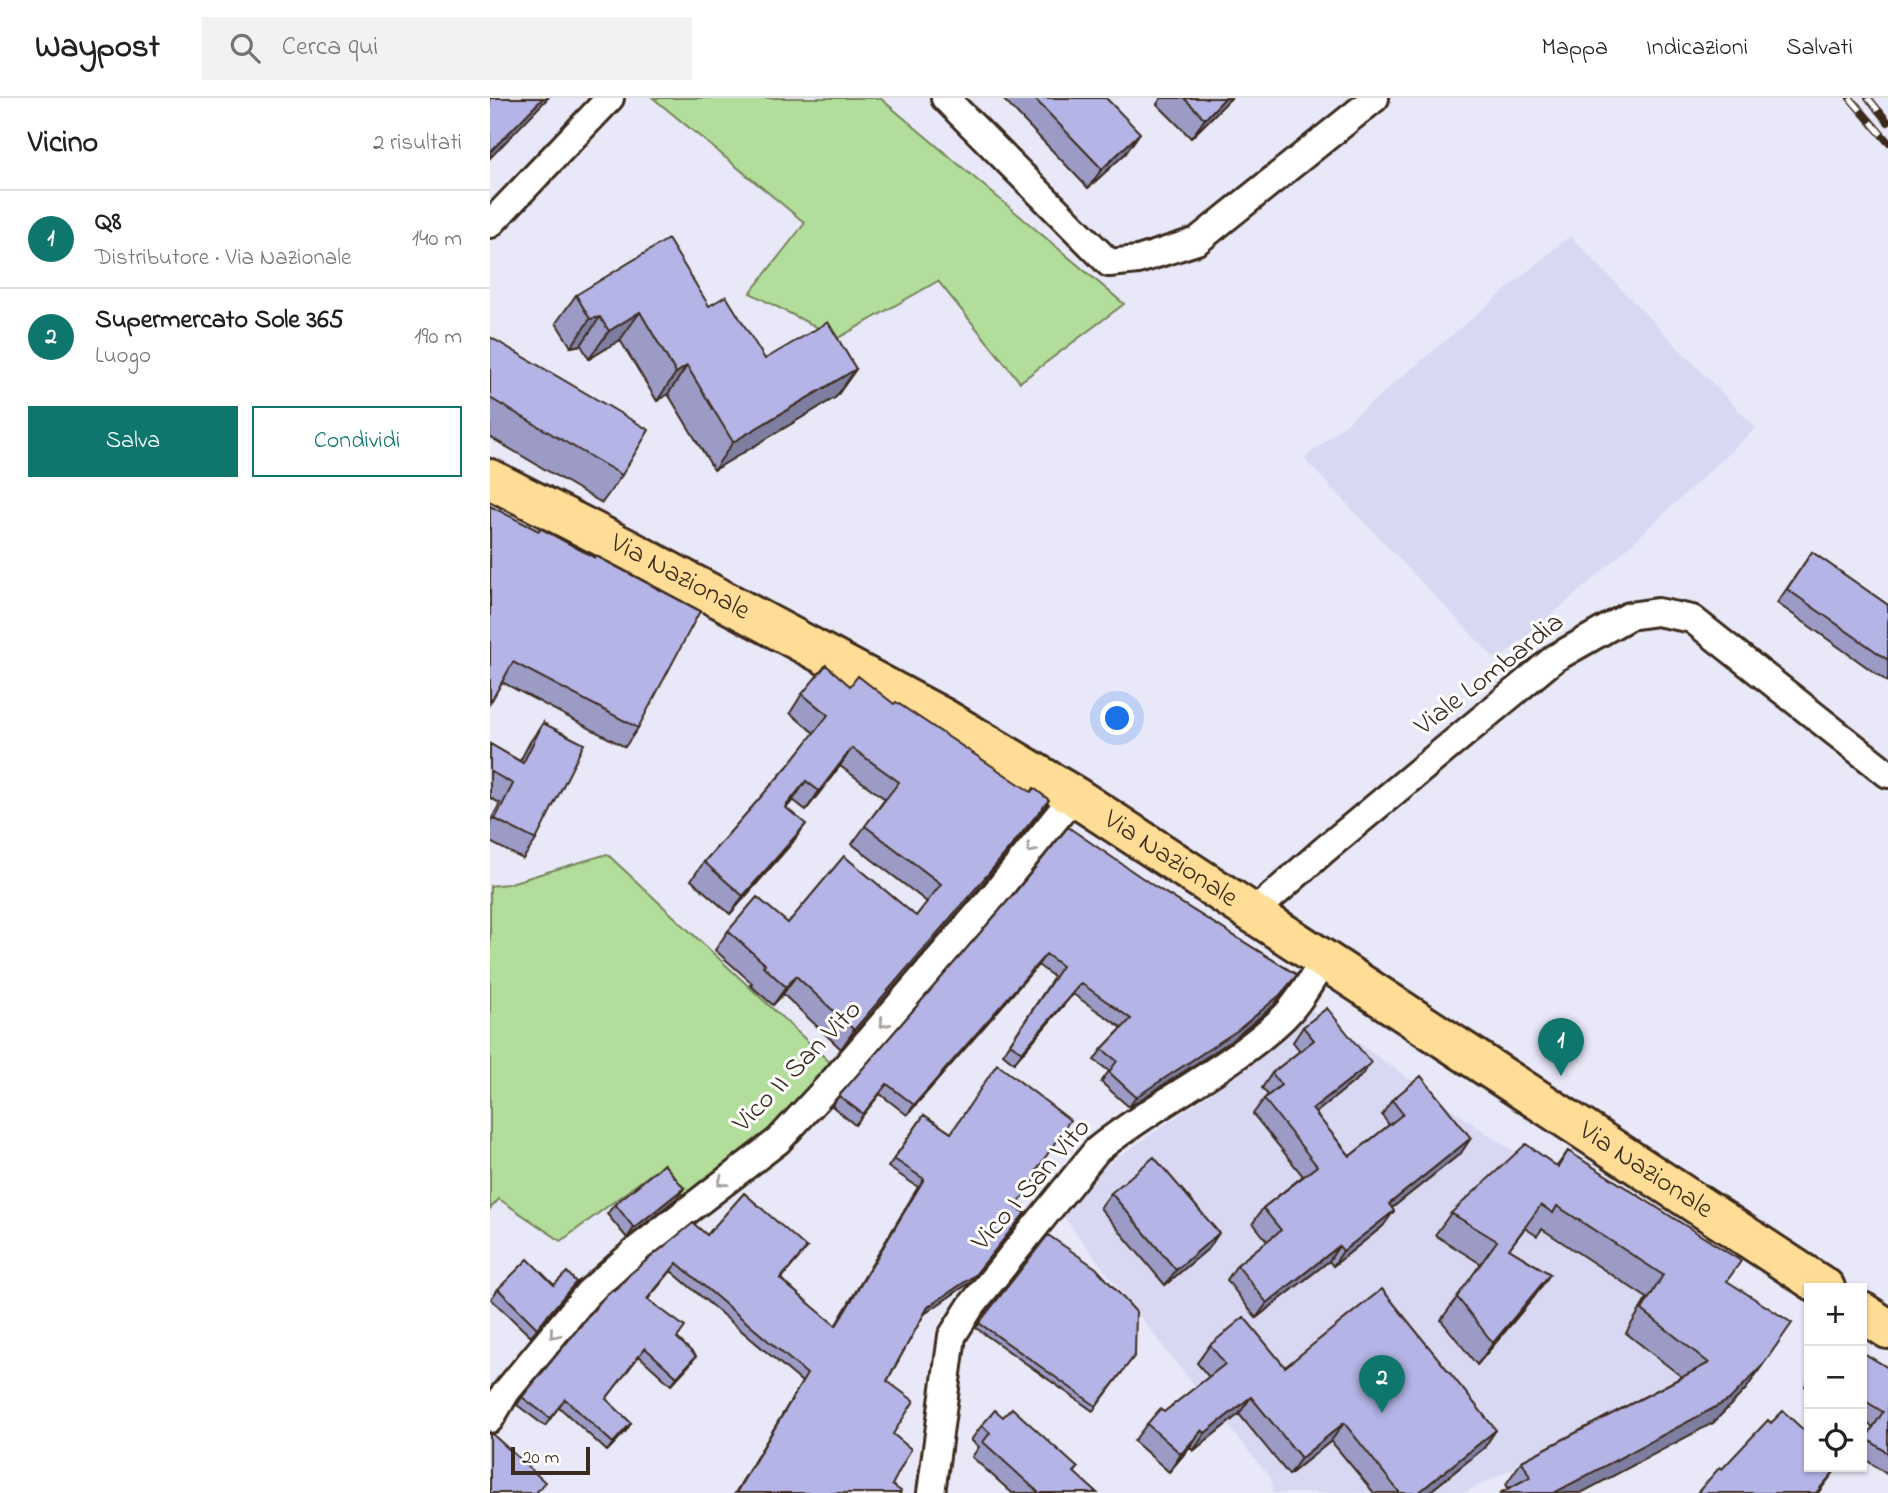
<!DOCTYPE html>
<html lang="it">
<meta charset="utf-8">
<style>
:root{--surface:#fff;--page:#f2f2f2;--text:#202124;--muted:#757577;--line:#e0e0e0;--accent:#0f766e}
body{margin:0;font-family:"Indie Flower",sans-serif;background:var(--page);color:var(--text)}
.controls{position:absolute;right:21px;bottom:21px;display:grid;overflow:hidden;border-radius:0px;box-shadow:0 2px 5px #0004}
.controls button{width:63px;height:63px;display:grid;place-items:center;padding:0;border:0;border-bottom:2px solid var(--line);background:var(--surface);color:var(--text);font:35px sans-serif}
.scale{position:absolute;left:21px;bottom:18px;width:79px;box-sizing:border-box;padding-left:7px;border:4px solid #3b2a1e;border-top:0;font-size:19px;line-height:24px;white-space:nowrap;color:#3b2a1e;-webkit-text-stroke:5px #fff;paint-order:stroke}
.you{position:absolute;left:628px;top:621px;width:24px;height:24px;margin:-18px;border:5px solid #fff;border-radius:50%;background:#1a73e8;box-shadow:0 0 0 10px #1a73e833}
.badge{display:grid;place-items:center;width:46px;height:46px;border-radius:50%;background:var(--accent);color:#fff;font-size:23px;font-weight:700}
.pin{position:absolute;translate:-50% -58px;filter:drop-shadow(0 2px 4px #0008)}
.pin::after{content:'';position:absolute;top:37px;width:24px;height:21px;background:inherit;clip-path:polygon(0 0,100% 0,50% 100%)}
.list{margin:0;padding:0;list-style:none}
h2{display:flex;justify-content:space-between;align-items:center;height:91px;margin:0;padding:0 28px;font-size:30px}
h2 small{font-size:23px;font-weight:400;color:var(--muted)}
.list li{display:grid;grid-template-columns:46px 1fr auto;gap:21px;align-items:center;box-sizing:border-box;height:98px;padding:0 28px;border-top:2px solid var(--line)}
.list b{display:block;font-size:26px;white-space:nowrap}
.list p{margin:0;font-size:23px;white-space:nowrap;color:var(--muted)}
.list em{font-size:23px;font-style:normal;color:var(--muted)}
.actions{display:flex;gap:14px;padding:21px 28px}
.actions a{flex:1;padding:16px 0;border:2px solid var(--accent);border-radius:0px;text-align:center;font-size:24px;color:var(--accent)}
.actions .main{background:var(--accent);color:#fff}
.icon{flex:none;width:38px;height:38px;fill:none;stroke:currentColor;stroke-width:2;stroke-linecap:round;stroke-linejoin:round}
.map{position:relative;flex:none;width:1398px;height:1395px;overflow:hidden}
header{display:flex;align-items:center;gap:42px;box-sizing:border-box;height:98px;padding:0 35px;background:var(--surface);border-bottom:2px solid var(--line)}
header strong{font-size:33px}
nav{display:flex;gap:38px;margin-inline-start:auto;font-size:24px}
.search{width:490px;height:63px;background:var(--page);display:flex;align-items:center;gap:18px;box-sizing:border-box;padding:0 24px;border-radius:0px;color:var(--muted);font-size:26px}
main{display:flex}
aside{flex:1;background:var(--surface)}
.map>svg:first-child{display:block}
</style>
<header>
<strong>Waypost</strong>
<div class="search"><svg class="icon" aria-label="search" viewBox="0 0 24 24"><circle cx="10" cy="10" r="6"/><path d="M15 15l6 6"/></svg>Cerca qui</div>
<nav><a>Mappa</a><a>Indicazioni</a><a>Salvati</a></nav>
</header>
<main>
<aside>
<h2>Vicino<small>2 risultati</small></h2>
<ul class="list">
<li><span class="badge">1</span><div><b>Q8</b><p>Distributore · Via Nazionale</p></div><em>140 m</em></li>
<li><span class="badge">2</span><div><b>Supermercato Sole 365</b><p>Luogo</p></div><em>190 m</em></li>
</ul>
<div class="actions"><a class="main">Salva</a><a>Condividi</a></div>
</aside>
<div class="map">
<svg width="1398" height="1395" viewBox="0 0 1398 1395">
<rect width="100%" height="100%" fill="#e8e8f8"/>
<filter id="ink" filterUnits="userSpaceOnUse"><feTurbulence type="fractalNoise" baseFrequency=".0143" numOctaves="2"/><feDisplacementMap in="SourceGraphic" scale="14" xChannelSelector="R" yChannelSelector="G"/><feConvolveMatrix kernelMatrix="1 2 1 2 8 2 1 2 1" color-interpolation-filters="sRGB"/></filter>
<g filter="url(#ink)">
<path fill="#d8d8f3" d="M1080,138l186,192 -158,147 -101,86 -193,-202z
M820,911l186,131 56,34 154,190 -43,29 -199,100h-191l-3,-16 -98,-119 -112,-146 35,-39 161,-111z"/>
<path fill="#b2dd9a" stroke="#76845c" stroke-width="2" d="M163,0h227l244,206 -104,78 -82,-101 -100,57 -88,-45 55,-70z
M117,756l228,213 -64,70 -86,60 -22,-32 -102,76 -62,-42 -9,10v-323l17,-2z"/>
<g fill="none" stroke-linecap="round" stroke-linejoin="round">
<defs>
<path id="street" d="M455,0l164,165 29,-3 59,-19 178,-143
M0,126l120,-126
M762,816l71,-63 232,-193 74,-42 28,-4 35,7 196,155
M0,1321l16,-27 82,-99 52,-46 138,-106 58,-63 158,-183 80,-99
M441,1395l21,-157 19,-30 126,-156c59,-48 132,-80 187,-133 16,-16 28,-38 40,-57"/>
<g id="primary">
<path id="s1" d="M0,381l139,71 314,168 131,78 751,492"/>
<path d="M1372,1214l26,17"/>
</g>
</defs>
<use href="#street" stroke="#3b2a1e" stroke-width="32"/>
<use href="#primary" stroke="#3b2a1e" stroke-width="44"/>
<use href="#street" stroke="#fff" stroke-width="26"/>
<use href="#primary" stroke="#ffdd96" stroke-width="38"/>
<defs>
<path id="rail" d="M1360,0l38,44
M1378,0l20,24"/>
</defs>
<use href="#rail" stroke="#3b2a1e" stroke-width="8"/>
<use href="#rail" stroke="#fff" stroke-width="5" stroke-dasharray="16" stroke-linecap="butt"/>
</g>
<path fill="#9b9bc6" stroke="#3b2a1e" stroke-width="2" d="M512,0h104l20,55 -38,35z
M671,0h70l-40,40 -34,-34z
M86,197l133,11 56,53 91,10 -20,28 -122,73 -46,-76 -11,7 -37,-61 -31,19 -8,-14 -10,2 -15,-24z
M0,239l132,138 -20,28 -112,-66z
M0,408l148,222 -13,19 -123,-65 -12,21z
M1322,454l76,53v77l-111,-79z
M360,588l186,132 -54,67 -141,164 -58,-55 -10,11 -23,-20 2,-2 -37,-33 13,-19 60,-8 128,-7 11,-14 -75,-58 33,-45 -45,-33 -34,44 -13,-10 -7,8 7,34 -63,72 -39,-34 13,-18 83,-95 27,-34 -24,-20 12,-19z
M53,625l-7,117 -13,19 -33,-17v-20l10,-19 -10,-5v-54l30,17 10,-19z
M664,788l143,89 -24,31 -42,35 -102,66 -28,-25 8,-11 -15,-11 8,-11 20,-21 -49,-34 -59,69 -11,-9 51,-77 -16,-12 -131,150 -27,-21 -25,31 -23,-19 7,-10 174,-201z
M813,929l57,50 -45,36 35,43 39,-31 -7,-10 10,-15 69,53 -69,55 -9,18 -50,40 -4,-5 -73,57 -29,-38 10,-15 30,-24 -14,-18 10,-15 40,-32 -50,-62 11,-15 4,-4 -6,-7 10,-15 28,-22 -7,-9z
M434,1017l27,18 86,37 -21,37 3,15 -50,61 -45,31 -37,67 6,53 -1,51 8,8h-165l67,-111 -131,-111 -23,28 29,39 19,18 -6,8 -19,21 -32,-29 -33,43 25,24 -5,8 -19,20 -48,-44 -14,19 -28,-21 5,-8 93,-106 92,-56 100,13 -26,31 54,47 83,-139 -30,-20z
M1078,1053l159,130 19,108 -33,34 -205,65 -2,-4 16,-23 160,-84 -56,-44 21,-35 -105,-69 -5,7 -12,-8 -16,21 41,25 -16,23 -57,68 -36,-45 40,-56 -46,-29 16,-22 106,-47z
M194,1090l-7,10 -50,40 -20,-24 8,-10z
M621,1095l98,55 -44,37 -65,-77z
M558,1137l87,120 -42,56 -117,-83z
M86,1184l-45,55 -40,-38 7,-10 56,-4z
M720,1247l75,22 199,81 -56,45h-54l-43,-52 -42,34 -50,-61 -46,37 -3,-4 -21,25 -35,-31 13,-17 17,-12 45,-35 -12,-14z
M1372,1254l26,16v107l-26,-18v-14l11,-16 -11,-7z
M1319,1281v9l-4,-2z
M513,1319l75,51 -4,5 23,20h-85l-40,-36 7,-10 -8,-7 11,-15z"/>
<path fill="#7e7ea1" stroke="#3b2a1e" stroke-width="2" d="M53,0h5l-58,60v-6z
M735,0h6l-40,40 14,-19z
M650,35l-14,20 -38,35 14,-19z
M150,214l-20,28 -31,19 20,-28z
M110,219l-19,28 -10,2 19,-28z
M197,268l-19,28 -11,7 19,-28z
M366,271l-20,28 -122,73 19,-28z
M362,650l-12,18 -34,44 13,-19z
M316,683l-13,19 -21,25 13,-18z
M559,702l-13,18 -54,67 -141,164 13,-19z
M316,726l-13,18 -63,72 13,-18z
M556,856l-8,11 -131,150 7,-10z
M807,877l-24,31 -42,35 -102,66 7,-10z
M306,878l-13,18 -10,11 13,-18z
M591,885l-8,11 -59,69 8,-11z
M881,965l-11,14 -58,47 10,-15z
M981,1040l-10,15 -83,66 11,-15z
M194,1090l-7,10 -50,40 7,-10z
M904,1113l-11,15 -50,40 10,-15z
M535,1115l-56,70 -46,32 5,-8z
M729,1135l-10,15 -44,37 11,-15z
M849,1148l-10,15 -73,57 11,-15z
M1060,1176l-16,23 -57,68 16,-22z
M86,1184l-7,9 -38,46 6,-9z
M206,1258l-6,8 -19,21 6,-8z
M1272,1268l-16,23 -33,34 -132,70h-27z
M761,1299l-12,17 -46,37 12,-18z
M141,1325l-5,8 -19,20 6,-8z
M854,1325l-13,18 -42,34 12,-17z
M712,1332l-12,17 -21,25 12,-18z
M1006,1332l-12,18 -56,45h-10z
M1348,1369l-20,26h-2z"/>
<path fill="#b4b4e6" stroke="#3b2a1e" stroke-width="2" d="M0,0h53l-53,54z
M544,0h72l34,35 -38,36z
M694,0h41l-20,21z
M178,141l41,67 17,-10 39,63 63,-37 28,47 -123,73 -46,-76 -11,7 -36,-61 -31,19 -9,-14 -10,2 -14,-24z
M0,239l159,93 -27,45 -132,-77z
M0,408l49,25 1,-3 55,30 1,-2 104,55 -62,117 -125,-66 -21,38 -2,-1z
M1322,454l76,53v55l-101,-71z
M336,567l24,21 8,-10 36,28 2,-2 135,90 3,-4 15,12 -54,66 -141,164 -58,-54 -10,11 -23,-21 2,-2 -37,-33 29,-34 31,26 56,-67 72,60 25,-32 -76,-58 34,-44 -47,-34 -33,43 -13,-10 -21,26 21,17 -63,72 -39,-34 83,-95 41,-52 -26,-21z
M53,625l41,21 -48,96 -41,-21 18,-35 -23,-13v-27l33,19z
M578,729l86,59 143,89 -17,20 -42,35 -102,67 -27,-25 8,-11 -15,-12 29,-30 -50,-36 -59,69 -12,-8 52,-78 -16,-12 -132,151 -27,-21 -24,30 -24,-18 174,-201z
M837,910l44,55 -59,46 38,47 53,-42 -11,-14 29,-24 50,62 -82,66 5,7 -51,40 -4,-5 -72,57 -30,-38 44,-35 -18,-22 54,-42 -53,-67 17,-14 -9,-12 42,-33 -11,-13z
M507,966l73,56 -33,50 3,2 -24,35 9,6 -50,62 -47,32 -41,74 27,20 -21,33 18,15 -19,36 9,6 -1,2h-164l71,-119 -130,-111 -30,36 38,28 -8,11 19,18 -19,21 -32,-29 -39,51 25,24 -18,20 -48,-44 -15,19 -28,-21 83,-101 8,-7 2,2 15,-17 63,-51 14,12 37,-42 63,55 -27,31 56,47 88,-147 -30,-20 30,-44 27,18z
M1036,1046l32,23 10,-16 173,110 -14,20 65,42 -30,43 -33,34 -175,93h-54l30,-16 -8,-16 187,-98 -67,-53 21,-35 -106,-69 -4,7 -12,-8 -32,44 41,25 -57,69 -36,-46 40,-56 -46,-28z
M664,1059l65,76 -43,37 -65,-77z
M174,1066l20,24 -50,40 -19,-24z
M558,1137l48,33 40,44 -1,43 -39,51 -117,-83z
M38,1161l26,26 13,-13 9,10 -39,46 -39,-39z
M892,1191l114,141 -78,63h-18l-56,-70 -43,35 -50,-61 -46,36 -3,-3 -21,24 -34,-30 13,-15 4,3 61,-48 -15,-19 34,-28 41,50z
M1372,1254l26,16v85l-22,-15 17,-26 -21,-13z
M522,1310l66,60 -4,4 23,21h-58l-56,-51 7,-9 -8,-8 13,-15 8,7z
M1293,1313l26,24v32h29l-22,26h-119l23,-26 2,2 46,-49 3,3z
M0,1334l55,50 -9,11h-46z"/>
<defs><path id="oneway-chevron" d="M-2-3.5L2.5 0L-2 3.5" fill="none" stroke-width="1.6" stroke-linecap="round" stroke-linejoin="round" transform="scale(1.75)"/></defs>
<g stroke="#a79f9a">
<use href="#oneway-chevron" transform="translate(541 751) rotate(129)"/>
<use href="#oneway-chevron" transform="translate(394 925) rotate(131)"/>
<use href="#oneway-chevron" transform="translate(232 1084) rotate(142)"/>
<use href="#oneway-chevron" transform="translate(64 1236) rotate(130)"/>
</g>
</g>
<g text-anchor="middle" dominant-baseline="central" stroke-width="6" stroke-linejoin="round" paint-order="stroke">
<g font-size="28" fill="#3b2a1e" stroke="#fff">
<text stroke="none"><textPath href="#s1" startOffset="214">Via Nazionale</textPath></text>
<text transform="translate(1000 577) rotate(-38)">Viale Lombardia</text>
<text stroke="none"><textPath href="#s1" startOffset="780">Via Nazionale</textPath></text>
<text transform="translate(308 969) rotate(-46)">Vico II San Vito</text>
<text stroke="none"><textPath href="#s1" startOffset="1348">Via Nazionale</textPath></text>
<text transform="translate(542 1087) rotate(-49)">Vico I San Vito</text>
</g>
</g>
</svg>
<div class="controls">
<button>+</button>
<button>−</button>
<button><svg class="icon" aria-label="locate" viewBox="0 0 24 24"><circle cx="12" cy="12" r="6"/><path d="M12 2v4M12 18v4M2 12h4M18 12h4"/></svg></button>
</div>
<div class="scale">20 m</div>
<div class="you"></div>
<div class="pin badge" style="left:1071px;top:978px">1</div>
<div class="pin badge" style="left:892px;top:1315px">2</div>
</div>
</main>
